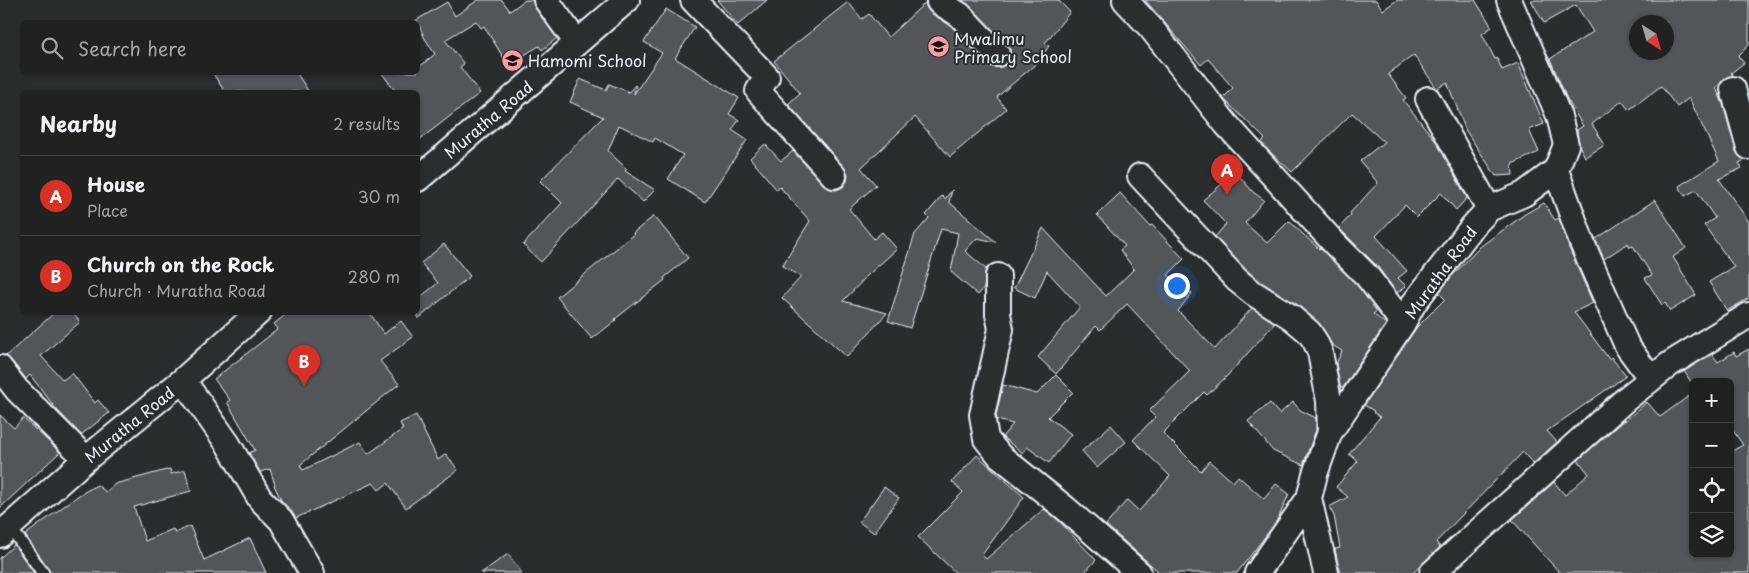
<!DOCTYPE html>
<meta charset="utf-8">
<style>
:root{--surface:#202222;--page:#282a2a;--text:#f1f3f6;--muted:#a2a4a5;--line:#3d3f40;--accent:#d93025}
body{margin:0;font-family:"Playpen Sans",sans-serif;background:var(--page);color:var(--text)}
.controls{position:absolute;right:15px;bottom:15px;display:grid;overflow:hidden;border-radius:8px;box-shadow:0 1px 4px #0004}
.controls button{width:45px;height:45px;display:grid;place-items:center;padding:0;border:0;border-bottom:1px solid var(--line);background:var(--surface);color:var(--text);font:25px sans-serif}
.compass{position:absolute;left:1629px;top:15px;width:45px;height:45px;border-radius:50%;background:var(--surface);box-shadow:0 1px 4px #0004;rotate:143deg}
.you{position:absolute;left:1176px;top:285px;width:18px;height:18px;margin:-12px;border:4px solid #fff;border-radius:50%;background:#1a73e8;box-shadow:0 0 0 8px #1a73e833}
.badge{display:grid;place-items:center;width:32px;height:32px;border-radius:50%;background:var(--accent);color:#fff;font-size:16px;font-weight:700}
.pin{position:absolute;translate:-50% -41px;filter:drop-shadow(0 1px 2px #0008)}
.pin::after{content:'';position:absolute;top:26px;width:18px;height:15px;background:inherit;clip-path:polygon(0 0,100% 0,50% 100%)}
.list{margin:0;padding:0;list-style:none}
h2{display:flex;justify-content:space-between;align-items:center;height:65px;margin:0;padding:0 20px;font-size:21px}
h2 small{font-size:16px;font-weight:400;color:var(--muted)}
.list li{display:grid;grid-template-columns:32px 1fr auto;gap:15px;align-items:center;box-sizing:border-box;height:80px;padding:0 20px;border-top:1px solid var(--line)}
.list b{display:block;font-size:19px;white-space:nowrap}
.list p{margin:0;font-size:16px;white-space:nowrap;color:var(--muted)}
.list em{font-size:16px;font-style:normal;color:var(--muted)}
.icon{flex:none;width:28px;height:28px;fill:none;stroke:currentColor;stroke-width:2;stroke-linecap:round;stroke-linejoin:round}
.map{position:relative;flex:none;width:1749px;height:573px;overflow:hidden}
.search{position:absolute;background:var(--surface);box-shadow:0 1px 4px #0004;left:20px;top:20px;width:400px;height:55px;display:flex;align-items:center;gap:12px;box-sizing:border-box;padding:0 18px;border-radius:8px;color:var(--muted);font-size:19px}
.panel{position:absolute;background:var(--surface);box-shadow:0 1px 4px #0004;left:20px;top:90px;width:400px;height:225px;border-radius:8px}
.map>svg:first-child{display:block}
</style>
<div class="map">
<svg width="1749" height="573" viewBox="0 0 1749 573">
<rect width="100%" height="100%" fill="#2a2d2e"/>
<filter id="ink" filterUnits="userSpaceOnUse"><feTurbulence type="fractalNoise" baseFrequency=".02" numOctaves="2"/><feDisplacementMap in="SourceGraphic" scale="10" xChannelSelector="R" yChannelSelector="G"/><feConvolveMatrix kernelMatrix="1 2 1 2 8 2 1 2 1" color-interpolation-filters="sRGB"/></filter>
<g filter="url(#ink)">
<path fill="#535759" stroke="#e8f1f8" fill-rule="evenodd" d="M478,0h24l8,11 15,-11h7l3,8 22,30 -15,12 -3,-4 -31,19 -24,-39 -3,2 -5,-7 -31,19 19,24 -4,3 20,26 -62,48v-49h-22l-15,-20h37v-4l17,-14 -11,-17 -6,-15 -3,-1 32,-19 8,14z
M717,0h50l-29,25z
M962,0h96l12,12 -25,31 4,3 -11,16 -41,35 9,12 -56,48 -35,-40 -54,51 15,17 -27,24 25,30 8,-7 15,17 -28,25 -26,27 44,12 -40,44 -65,-59 19,-21 -19,-11 28,-45 -30,-34 -3,3 -27,-32 15,-14 16,17 12,-10 31,34 6,4 6,1 7,-3 4,-6 1,-7 -4,-7 -56,-63 12,-11 -26,-32 74,-59 14,17 7,-5 19,23 37,-34 2,5 4,5 20,13 36,38 7,3h6l6,-3 4,-7v-7l-3,-5 -37,-39z
M1145,0h231l7,10 14,-10h78l17,27 -10,7 13,25 2,-1 5,12 16,-7 26,61 -15,6 10,22 -27,12 1,11 -17,1 -30,-45 -19,-49 -10,7 -23,-34 -26,19 18,24 -3,2 35,44 29,54 -11,12 -15,-17 -24,24 -12,-12 -29,31 31,35 -9,7 8,8 -9,7 -20,-27 -38,-38 12,-13 -1,-2 28,-30 -18,-22 24,-19 -32,-29 -60,59 -23,-21 -8,-8 4,-4 -42,-41 10,-10 -25,-29 -7,6z
M1531,0h218v45l-11,11 6,7 -13,10 2,2 -9,4 -8,9 7,16 13,47 3,5 6,4 -6,3 3,5 -23,11 30,43v76l-22,13 -18,-29 25,-15 -30,-42 11,-7 -19,-28 -11,6 -6,-10 40,-25 -30,-63 -12,9 -16,-21 -32,24 -7,-9 -30,23 13,21 -20,12 -6,-12 -2,-15 6,-4 -16,-27 -17,-40 43,-27 -17,-27 -32,18zM1636,22h30v30h-30z
M666,9l29,18 -20,31 64,40 -10,16 10,6 -7,10 15,10 -42,62 -37,-23 15,-24 -28,-17 -2,4 -34,-17 -11,26 19,18 -2,2 30,19 -12,12 -25,-23 -77,83 -18,-17 39,-42 -22,-22 63,-64 -33,-15 10,-23 26,11 3,-6 20,8 6,-7 1,1 -2,8 28,-41 -18,-11z
M212,72h84l13,20h-84z
M1236,172l17,20 11,8 -19,23 22,20 22,-22 30,28 1,-1 37,37 20,26 -4,3 13,10 -43,64 -3,-2 -4,-22 6,-13 -10,-6 -12,-21 -22,-19 -37,-23 -15,-12 -31,-33 11,-13 -23,-24z
M952,190l-3,12 47,40 -19,-4 -12,13 21,18 -2,19 -6,7 -27,-23 7,-39 -17,-4 -31,99 -22,-7 27,-87 14,-16 -3,-3 16,-19 3,3z
M1120,193l30,33 2,-1 32,34 -16,16 24,18 -14,18 37,38 37,-41 23,15 -47,52 -21,20 -3,-3 -41,41 38,38 8,-10 24,21 5,-6 26,23 12,-15 13,10 -12,27 -40,52h-77l-54,-48 21,-25 12,11 31,-35 -37,-36 22,-23 -6,-6 41,-40 -63,-67 -27,26 -4,-4 -40,48 -18,-17 42,-50 -33,-36 -12,27 -21,-10 29,-60 63,68 28,-27 -14,-19 5,-4 -28,-31z
M1655,200l31,48 -13,9 23,38 -26,16 -5,-8 -3,2 -17,-27 7,-3 -19,-29 -3,1 -2,-4 -24,16 -11,-25 3,5z
M1544,203l11,17 4,-2 10,30 24,55 -19,9 35,47 2,-2 15,19 -79,55 10,11 -24,22 -10,-12 -87,90 4,5 -27,26h-73l-5,-24 5,-1 -6,-32 -5,-9 19,-10 -12,-10 22,-26 -9,-7 31,-37 -7,-5 1,-1 -10,-6 53,-78 28,-28 -6,-6 11,-15 31,-32 44,-32z
M654,216l34,42 -24,20 1,2 -50,39 1,1 -24,19 -35,-42 77,-63 -1,-1z
M444,244l26,32 -52,43v-20l20,-16 -17,-20z
M55,312h17l8,10 -39,34 22,24 9,-7 23,30 3,-3 11,13 -28,22 -24,-25 -27,-35 -4,4 -15,-19 -5,-4z
M289,312h80l15,22 17,-13 12,16 -33,24 19,23 -99,81 3,5 57,-28 8,12 35,-25 -3,-6 16,-8 22,45 8,-6 12,16 -52,38 -18,-25 -9,7 -6,-7 -77,35 -15,-18 -7,-15h1l-5,-16 -10,3 -11,-19 6,-3 -28,-48 3,-2 -16,-21 64,-50 -4,-5z
M1749,349v224h-189l-48,-53 42,-38 11,13 24,-21 -11,-14 46,-40 1,1 22,-19 13,15 33,-24v161h37v-102l13,-7 -13,-19v-44h-39l-7,-11 28,-17 6,8 16,-10 2,4z
M1056,375l17,17 -25,25 23,17 -22,29 -22,-16 -4,6 -21,-16 11,-13 -16,-4 -1,-5 7,-30 34,9z
M1293,402l7,8 16,8v12l-13,35 -30,-14 -25,-30 22,-18 9,11z
M0,415l14,13 9,-10 37,34 -60,56z
M1111,425l15,17 -29,26 -15,-17z
M977,455l47,42 -42,58 4,4 58,-50 13,10 39,41 -12,13h-128l-38,-36 45,-45 -11,-10z
M170,469l1,5 14,-4 6,21 -57,16 11,34 28,-12 2,4 15,-7 14,34 46,-22 16,35h-216l-1,-4 -24,-34 54,-40 18,-10 9,7 9,-8z
M884,487l15,11 -25,35 -15,-11z
M14,545l20,28h-34v-15z
M508,554l14,19h-41z"/>
<g fill="none" stroke-linecap="round" stroke-linejoin="round">
<defs>
<path id="service" d="M10,527l33,46"/>
<path id="minor" d="M546,0l31,43
M693,0l74,77 -9,14 76,85
M940,0l-1,2 21,13 37,39
M1125,0l26,28 75,96 109,120 32,32 36,47
M1733,89l16,58
M1428,99l61,110
M1556,170l26,73 45,103 24,33
M1140,176l97,104 16,13 38,24 18,15 6,9 5,11 9,49 1,31
M418,179l209,-179
M998,276v38l3,15 -19,86 4,24 14,17 65,52 74,65
M0,368l17,22 69,69
M183,380l45,64 32,55 21,21 31,53
M0,535l86,-76 97,-79 76,-68
M1257,573l52,-75
M1326,573l-17,-75 6,-24 15,-42 73,-109 11,-20 59,-77 16,-17 35,-15 32,-24 10,-25 -7,-29 -50,-116
M1432,573l194,-174 44,-35 79,-49"/>
</defs>
<use href="#service" stroke="#e8f1f8" stroke-width="15"/>
<use href="#minor" stroke="#e8f1f8" stroke-width="28"/>
<use href="#service" stroke="#2a2d2e" stroke-width="11"/>
<use href="#minor" stroke="#2a2d2e" stroke-width="24"/>
</g>
</g>
<defs>
<symbol id="school-disc" viewBox="-11 -11 22 22"><circle r="9.5" fill="#ff9aa2" stroke="#2a2d2e"/><path d="M0-5L7-2L0 1L-7-2ZM-4 1L0 2.5L4 1V4Q0 6-4 4Z" fill="#111"/></symbol>
</defs>
<g fill-rule="evenodd">
<use href="#school-disc" x="926" y="34" width="25" height="25"/>
<use href="#school-disc" x="500" y="48" width="25" height="25"/>
</g>
<g text-anchor="middle" dominant-baseline="central" stroke-width="4" stroke-linejoin="round" paint-order="stroke">
<g font-size="16" fill="#e8f1f8" stroke="#2a2d2e" text-anchor="start">
<text x="954" y="38">Mwalimu<tspan x="954" dy="18">Primary School</tspan></text>
<text x="528" y="60">Hamomi School</text>
</g>
<g font-size="16" fill="#e8f1f8" stroke="#2a2d2e">
<text transform="translate(488 119) rotate(-40)">Muratha Road</text>
<text transform="translate(1440 272) rotate(-54)">Muratha Road</text>
<text transform="translate(129 424) rotate(-39)">Muratha Road</text>
</g>
</g>
</svg>
<div class="controls">
<button>+</button>
<button>−</button>
<button><svg class="icon" aria-label="locate" viewBox="0 0 24 24"><circle cx="12" cy="12" r="6"/><path d="M12 2v4M12 18v4M2 12h4M18 12h4"/></svg></button>
<button><svg class="icon" aria-label="layers" viewBox="0 0 24 24"><path d="M12 4l9 5-9 5-9-5zM3 14l9 5 9-5"/></svg></button>
</div>
<svg class="compass" viewBox="-18 -18 36 36"><path d="M0-13l5 13h-10z" fill="#e53935"/><path d="M0 13l5-13h-10z" fill="#a2a4a5"/></svg>
<div class="you"></div>
<div class="pin badge" style="left:1227px;top:195px">A</div>
<div class="pin badge" style="left:304px;top:386px">B</div>
<div class="search"><svg class="icon" aria-label="search" viewBox="0 0 24 24"><circle cx="10" cy="10" r="6"/><path d="M15 15l6 6"/></svg>Search here</div>
<section class="panel">
<h2>Nearby<small>2 results</small></h2>
<ul class="list">
<li><span class="badge">A</span><div><b>House</b><p>Place</p></div><em>30 m</em></li>
<li><span class="badge">B</span><div><b>Church on the Rock</b><p>Church · Muratha Road</p></div><em>280 m</em></li>
</ul>
</section>
</div>
